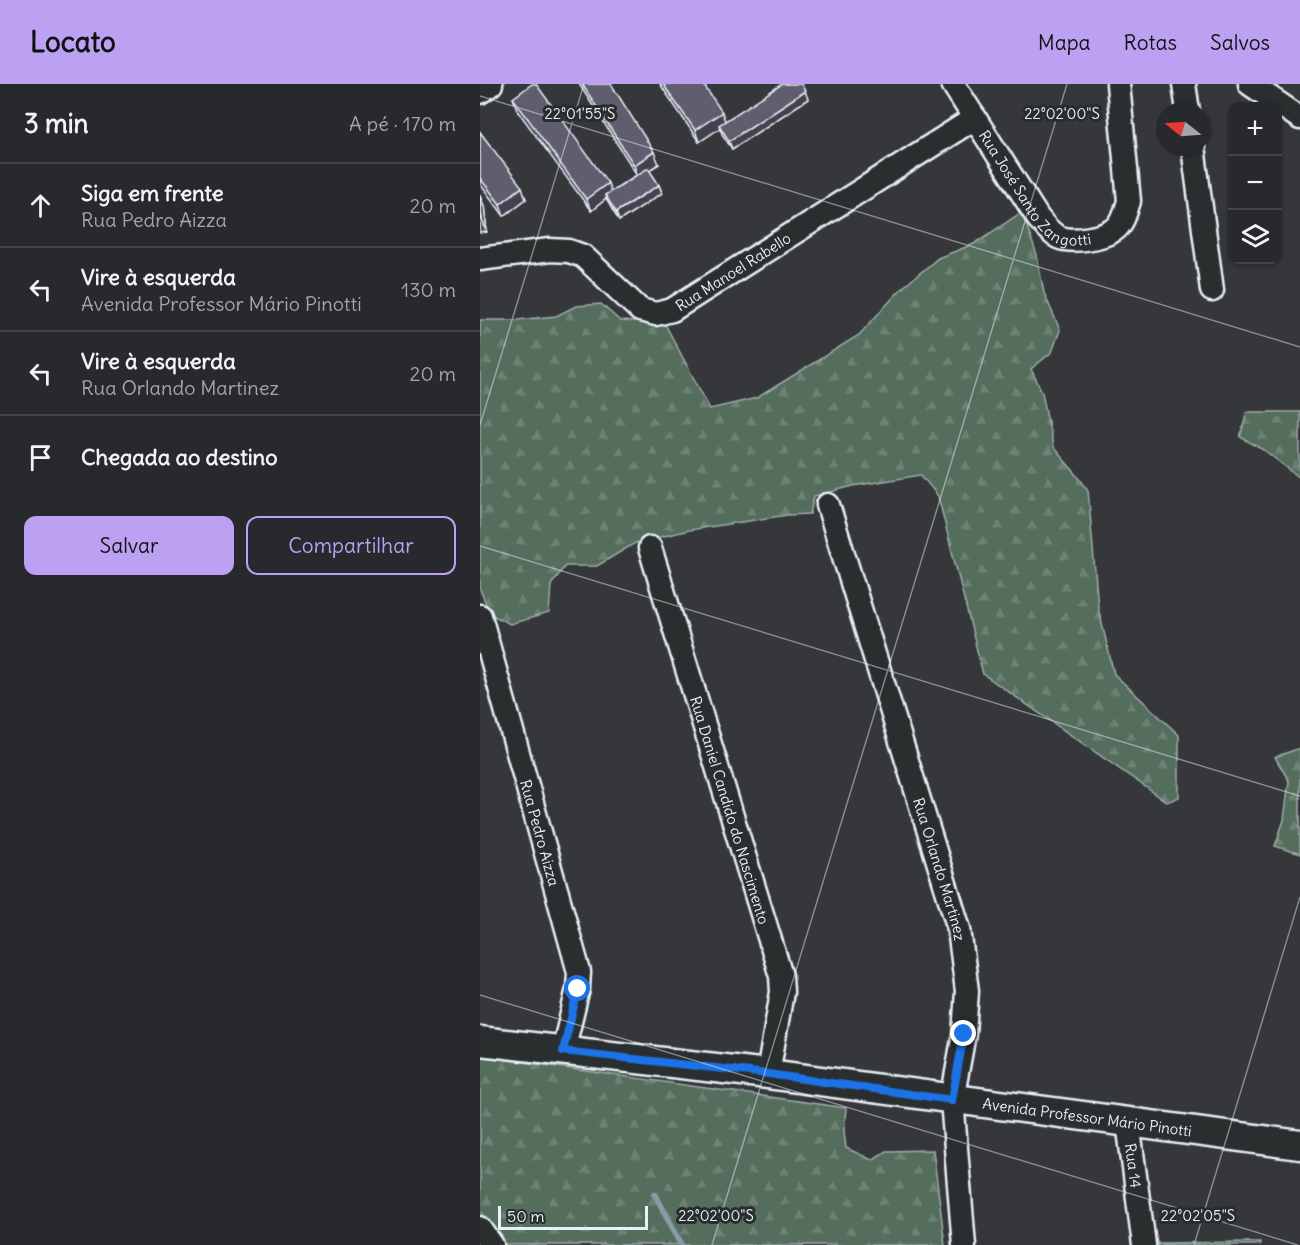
<!DOCTYPE html>
<html lang="pt">
<meta charset="utf-8">
<style>
:root{--surface:#28292c;--page:#303134;--text:#f1f3f6;--muted:#a5a6a9;--line:#444548;--accent:#bca0f2}
body{margin:0;font-family:Delius,sans-serif;background:var(--page);color:var(--text)}
.controls{position:absolute;right:18px;top:18px;display:grid;overflow:hidden;border-radius:12px;box-shadow:0 2px 4px #0004}
.controls button{width:54px;height:54px;display:grid;place-items:center;padding:0;border:0;border-bottom:2px solid var(--line);background:var(--surface);color:var(--text);font:30px sans-serif}
.compass{position:absolute;left:676px;top:18px;width:54px;height:54px;border-radius:50%;background:var(--surface);box-shadow:0 2px 4px #0004;rotate:287deg}
.scale{position:absolute;left:18px;bottom:15px;width:150px;box-sizing:border-box;padding-left:6px;border:3px solid #e8f1f8;border-top:0;font-size:16px;line-height:21px;white-space:nowrap;color:#e8f1f8;-webkit-text-stroke:4px #2a2d2e;paint-order:stroke}
.stop{position:absolute;width:18px;height:18px;margin:-14px;border:4px solid #1a73e8;border-radius:50%;background:#fff}
.stop.end{background:#1a73e8;border-color:#fff;box-shadow:0 2px 6px #0008}
.list{margin:0;padding:0;list-style:none}
h2{display:flex;justify-content:space-between;align-items:center;height:78px;margin:0;padding:0 24px;font-size:26px}
h2 small{font-size:20px;font-weight:400;color:var(--muted)}
.list li{display:grid;grid-template-columns:39px 1fr auto;gap:18px;align-items:center;box-sizing:border-box;height:84px;padding:0 24px;border-top:2px solid var(--line)}
.list b{display:block;font-size:22px;white-space:nowrap}
.list p{margin:0;font-size:20px;white-space:nowrap;color:var(--muted)}
.list em{font-size:20px;font-style:normal;color:var(--muted)}
.actions{display:flex;gap:12px;padding:18px 24px}
.actions a{flex:1;padding:14px 0;border:2px solid var(--accent);border-radius:12px;text-align:center;font-size:21px;color:var(--accent)}
.actions .main{background:var(--accent);color:#111}
.icon{flex:none;width:33px;height:33px;fill:none;stroke:currentColor;stroke-width:2;stroke-linecap:round;stroke-linejoin:round}
.map{position:relative;flex:none;width:820px;height:1161px;overflow:hidden}
header{display:flex;align-items:center;gap:36px;box-sizing:border-box;height:84px;padding:0 30px;background:var(--accent);color:#111}
header strong{font-size:28px}
nav{display:flex;gap:33px;margin-inline-start:auto;font-size:21px}
main{display:flex}
aside{flex:1;background:var(--surface)}
.map>svg:first-child{display:block}
</style>
<header>
<strong>Locato</strong>
<nav><a>Mapa</a><a>Rotas</a><a>Salvos</a></nav>
</header>
<main>
<aside>
<h2>3 min<small>A pé · 170 m</small></h2>
<ul class="list">
<li><svg class="icon" aria-label="ahead" viewBox="0 0 24 24"><path d="M12 20V5M6 11l6-6 6 6"/></svg><div><b>Siga em frente</b><p>Rua Pedro Aizza</p></div><em>20 m</em></li>
<li><svg class="icon" aria-label="left" viewBox="0 0 24 24"><path d="M17 20v-9H6M10 6l-5 5 5 5"/></svg><div><b>Vire à esquerda</b><p>Avenida Professor Mário Pinotti</p></div><em>130 m</em></li>
<li><svg class="icon" aria-label="left" viewBox="0 0 24 24"><path d="M17 20v-9H6M10 6l-5 5 5 5"/></svg><div><b>Vire à esquerda</b><p>Rua Orlando Martinez</p></div><em>20 m</em></li>
<li><svg class="icon" aria-label="arrive" viewBox="0 0 24 24"><path d="M6 21V4h12l-3 4 3 4H6"/></svg><div><b>Chegada ao destino</b></div></li>
</ul>
<div class="actions"><a class="main">Salvar</a><a>Compartilhar</a></div>
</aside>
<div class="map">
<svg width="820" height="1161" viewBox="0 0 820 1161">
<defs>
<pattern id="forest-firs" width="22" height="20" patternUnits="userSpaceOnUse" patternTransform="scale(1.5)"><rect width="22" height="20" fill="#546d5c"/><path d="M5 1l3.5 6h-7zM16 11l3.5 6h-7z" fill="#6d8274"/></pattern>
</defs>
<rect width="100%" height="100%" fill="#35373b"/>
<filter id="ink" filterUnits="userSpaceOnUse"><feTurbulence type="fractalNoise" baseFrequency=".0167" numOctaves="2"/><feDisplacementMap in="SourceGraphic" scale="12" xChannelSelector="R" yChannelSelector="G"/><feConvolveMatrix kernelMatrix="1 2 1 2 8 2 1 2 1" color-interpolation-filters="sRGB"/></filter>
<g filter="url(#ink)">
<path fill="url(#forest-firs)" stroke="#9eafaa" stroke-width="1.5" d="M542,128l15,44 7,37 16,37 -8,22 -21,17 11,23 11,55 24,28 11,15 10,117 16,67 65,61v62l-12,5 -184,-128 -45,-178 -17,-21 -68,11 -39,10 -4,18 -23,1 -98,15 -54,13 -38,23h-32l-14,19 -2,28 -39,11 -20,-10 -10,-25v-269h36l40,-4 20,-10 25,-2 19,17 45,3 45,85 47,-11 102,-63 42,-46 37,-31 36,-14z
M767,328h53v66l-36,-28 -24,-13z
M820,664v106l-25,-8 9,-26 5,-39 -14,-24z
M0,972l366,52 -2,23 2,17 26,12 14,-9 47,-1 12,95h-439l-26,-35z
M780,1158v3h-103v-2z"/>
<g fill="none" stroke-linecap="round" stroke-linejoin="round">
<path stroke="#8c9ba8" stroke-width="6" d="M175,1110l27,51"/>
<defs>
<g id="minor">
<path id="s1" d="M473,0l85,134c6,7 12,15 20,19 13,6 44,1 56,-7 9,-6 12,-19 15,-29l-11,-117"/>
<path d="M704,0l4,27"/>
<path d="M770,0l50,34"/>
<path d="M0,8l11,-8"/>
<path d="M713,63l19,143"/>
<path id="s2" d="M0,175l70,-9 19,1 14,5 57,54 16,4 16,-4 303,-192"/>
<path id="s3" d="M348,421l131,424 8,62 -3,43 -12,66 12,145"/>
<path id="s4" d="M170,464l131,428 1,16 -14,82"/>
<path id="s5" d="M0,532l99,356 -1,17 -15,62"/>
<path id="s6" d="M648,1038l16,123"/>
<path d="M0,1144l12,17"/>
</g>
<g id="tertiary">
<path id="s7" d="M0,957l288,33 532,71"/>
</g>
</defs>
<use href="#minor" stroke="#e8f1f8" stroke-width="27"/>
<use href="#tertiary" stroke="#e8f1f8" stroke-width="33"/>
<use href="#minor" stroke="#2a2d2e" stroke-width="22"/>
<use href="#tertiary" stroke="#2a2d2e" stroke-width="28"/>
</g>
<path fill="#53505f" stroke="#e8f1f8" stroke-width="1.5" d="M99,0h32l48,80 -10,6 10,15 3,8 -43,28 -13,-22 -15,12 -74,-101 -4,-12 98,93 26,-16z
M180,0h43l22,37 83,-22 -76,50 -10,-15 -2,-6 -21,14z
M0,48l46,67 -22,17 -24,-32z
M0,111l4,11 3,26 -7,1z"/>
<path fill="#44414d" stroke="#e8f1f8" stroke-width="1.5" d="M325,7l3,8 -76,50 -3,-8z
M242,28l4,12 -7,1 1,3 -21,14 -4,-12z
M174,68l5,12 -21,13 -4,-12z
M128,99l4,12h-7l1,4 -15,12 -5,-12z
M179,101l3,8 -43,28 -3,-9z
M42,103l4,12 -22,17 -4,-12z
M0,111l4,11 3,26 -5,-12z"/>
<path fill="#615d6e" stroke="#e8f1f8" stroke-width="1.5" d="M52,0h4l72,99 -22,16 -73,-101z
M102,0h29l43,68 -20,13z
M183,0h40l19,28 -27,18z
M302,0h19l4,7 -76,50 -10,-16z
M0,48l42,55 -22,17 -20,-26z
M168,84l11,17 -43,27 -11,-17z
M0,115l2,21h-2z"/>
</g>
<g fill="none" stroke-linecap="round" stroke-linejoin="round" filter="url(#ink)">
<path stroke="#1a73e8" stroke-width="8" d="M98,905l-15,62 205,23 184,26 12,-66"/>
</g>
<path fill="none" stroke="#e8f1f8" stroke-width="1.5" stroke-opacity="0.45" d="M0,12l820,251M0,341l104,-341M0,462l820,250M0,911l818,250M232,1161l355,-1161M714,1161l106,-348"/>
<g text-anchor="middle" dominant-baseline="central" stroke-width="6" stroke-linejoin="round" paint-order="stroke">
<g font-size="15" fill="#e8f1f8" stroke="#2a2d2e">
<text stroke="none"><textPath href="#s1" startOffset="138">Rua José Santo Zangotti</textPath></text>
<text stroke="none"><textPath href="#s2" startOffset="288">Rua Manoel Rabello</textPath></text>
<text stroke="none"><textPath href="#s4" startOffset="274">Rua Daniel Candido do Nascimento</textPath></text>
<text stroke="none"><textPath href="#s5" startOffset="225">Rua Pedro Aizza</textPath></text>
<text stroke="none"><textPath href="#s3" startOffset="381">Rua Orlando Martinez</textPath></text>
<text stroke="none"><textPath href="#s7" startOffset="612">Avenida Professor Mário Pinotti</textPath></text>
<text stroke="none"><textPath href="#s6" startOffset="44">Rua 14</textPath></text>
</g>
</g>
<g font-size="15" text-anchor="middle" fill="#e8f1f8" stroke="#2a2d2e" stroke-width="6" stroke-linejoin="round" paint-order="stroke">
<text x="100" y="35">22°01'55"S</text>
<text x="582" y="35">22°02'00"S</text>
<text x="236" y="1137">22°02'00"S</text>
<text x="718" y="1137">22°02'05"S</text>
</g>
</svg>
<div class="controls">
<button>+</button>
<button>−</button>
<button><svg class="icon" aria-label="layers" viewBox="0 0 24 24"><path d="M12 4l9 5-9 5-9-5zM3 14l9 5 9-5"/></svg></button>
</div>
<svg class="compass" viewBox="-18 -18 36 36"><path d="M0-13l5 13h-10z" fill="#e53935"/><path d="M0 13l5-13h-10z" fill="#a5a6a9"/></svg>
<div class="scale">50 m</div>
<div class="stop" style="left:98px;top:905px"></div>
<div class="stop end" style="left:484px;top:950px"></div>
</div>
</main>
